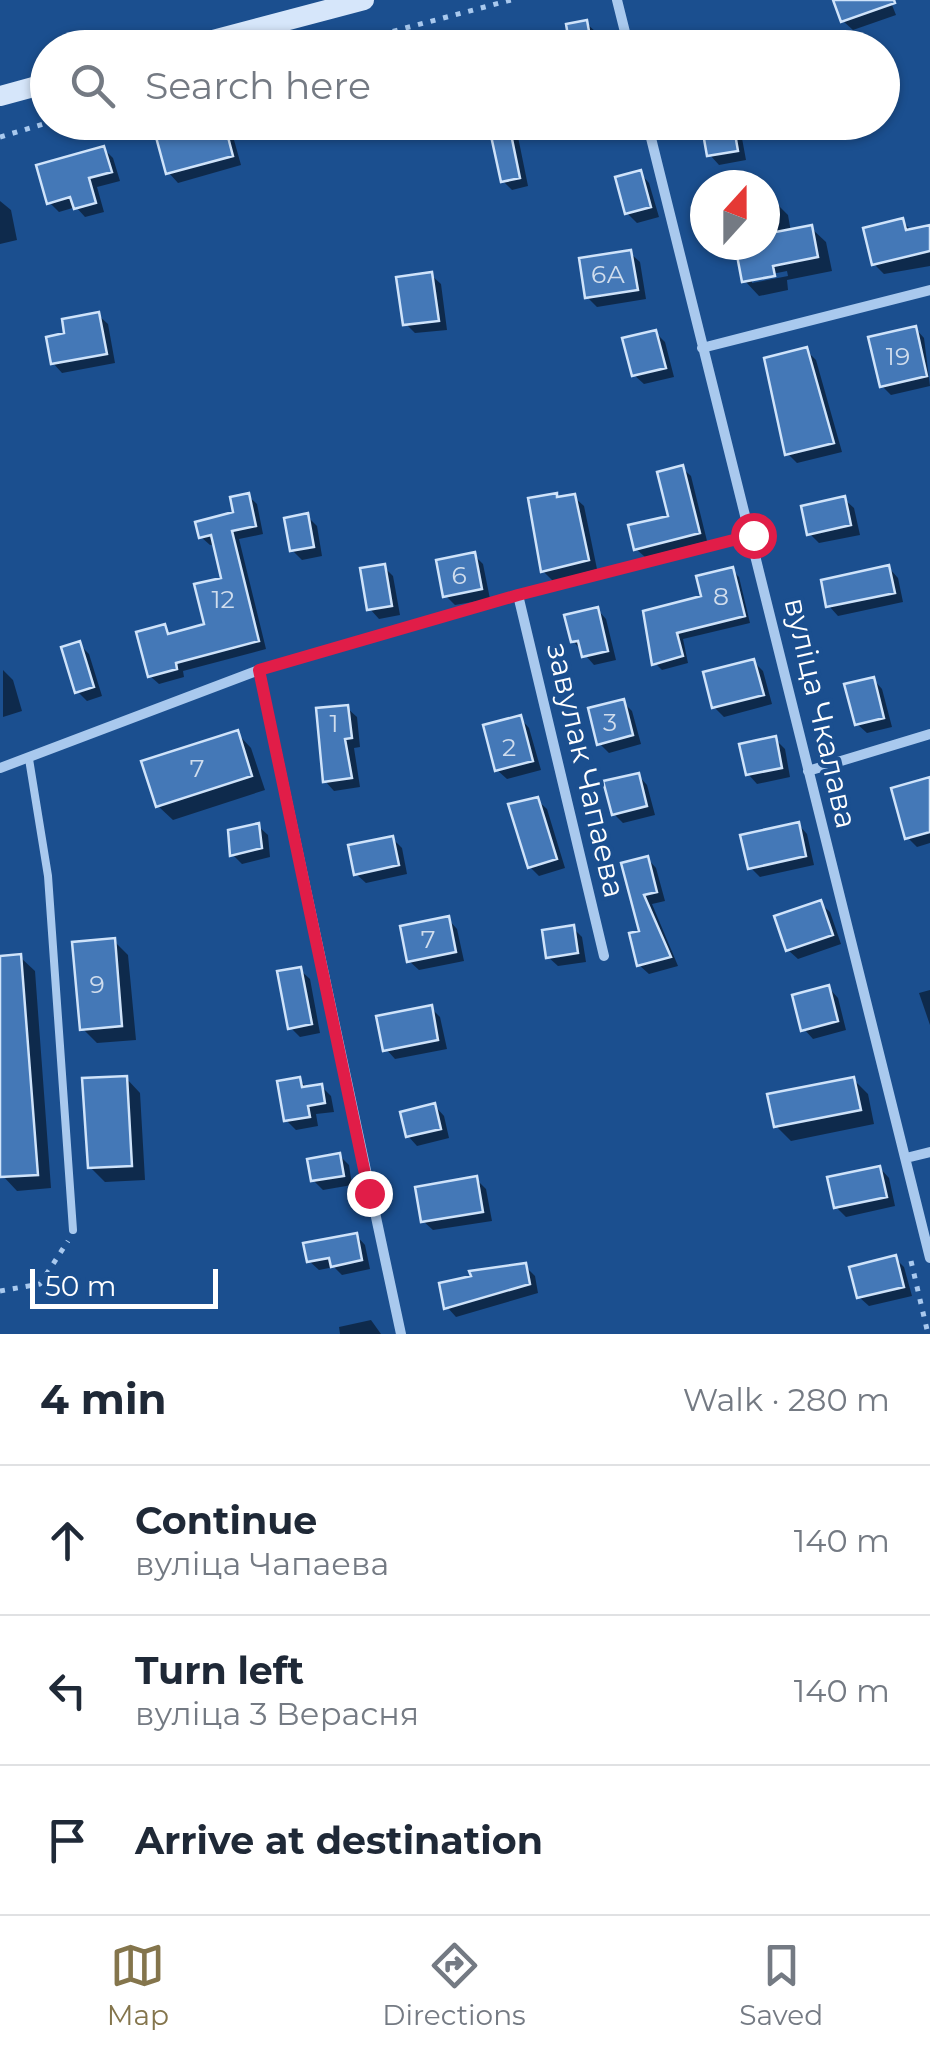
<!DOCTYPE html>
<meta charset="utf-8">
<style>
:root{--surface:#fff;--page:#f2f2f3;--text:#1f2937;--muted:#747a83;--line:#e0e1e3;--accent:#84754c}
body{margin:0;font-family:Montserrat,sans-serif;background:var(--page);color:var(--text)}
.compass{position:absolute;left:690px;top:170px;width:90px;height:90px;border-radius:50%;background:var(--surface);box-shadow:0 2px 8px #0004;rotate:21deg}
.scale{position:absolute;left:30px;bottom:25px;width:188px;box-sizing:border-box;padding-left:10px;border:5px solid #fff;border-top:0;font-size:28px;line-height:35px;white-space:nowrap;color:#fff;-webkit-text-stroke:8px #1b4f8f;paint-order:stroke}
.stop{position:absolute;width:30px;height:30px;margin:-22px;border:8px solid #e11d48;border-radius:50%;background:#fff}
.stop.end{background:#e11d48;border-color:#fff;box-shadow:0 2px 10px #0008}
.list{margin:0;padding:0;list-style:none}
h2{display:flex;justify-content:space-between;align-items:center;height:130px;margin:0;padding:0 40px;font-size:42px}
h2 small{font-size:32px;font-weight:400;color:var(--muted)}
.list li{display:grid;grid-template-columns:65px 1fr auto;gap:30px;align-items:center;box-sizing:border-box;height:150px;padding:0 40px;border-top:2px solid var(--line)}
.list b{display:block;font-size:38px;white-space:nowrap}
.list p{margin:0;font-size:32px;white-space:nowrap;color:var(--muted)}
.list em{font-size:32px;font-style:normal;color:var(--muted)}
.icon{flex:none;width:55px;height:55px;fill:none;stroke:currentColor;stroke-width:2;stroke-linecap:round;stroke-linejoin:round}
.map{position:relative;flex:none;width:930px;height:1334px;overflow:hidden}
.search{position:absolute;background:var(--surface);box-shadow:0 2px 8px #0004;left:30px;right:30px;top:30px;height:110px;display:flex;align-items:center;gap:25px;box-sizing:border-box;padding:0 35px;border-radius:55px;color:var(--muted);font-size:38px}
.sheet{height:580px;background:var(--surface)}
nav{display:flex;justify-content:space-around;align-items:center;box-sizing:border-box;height:140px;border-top:2px solid var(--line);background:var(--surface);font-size:28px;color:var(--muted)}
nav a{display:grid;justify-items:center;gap:5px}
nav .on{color:var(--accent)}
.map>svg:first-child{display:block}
</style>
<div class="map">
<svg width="930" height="1334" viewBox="0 0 930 1334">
<rect width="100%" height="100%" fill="#1b4f8f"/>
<path fill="#0007" fill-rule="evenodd" d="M836,0h54l6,15 -43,15 -10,-9z
M586,23l10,9 3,16h-42l-1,-8 15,-3z
M723,35l9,13h-42l-1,-7z
M492,38l9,10h-24l-1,-7z
M175,122h54l12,43 -63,18 -9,-10z
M286,122h42l2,8 -33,8z
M515,122l13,64 -16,4 -9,-9z
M704,122h35l7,38 -27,5 -9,-10z
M104,149l9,9 7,23 -23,6 7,25 -19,5 -9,-10 -17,5 -9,-9z
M640,173l9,10 10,34 -22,6 -10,-10z
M773,200l15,15 3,17 20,-4 15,14 6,29 -45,9 1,10 -29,6 -14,-15 -7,-36h27v-43zM787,271l1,5 -36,7v-5z
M0,201l11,9 6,30 -17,4z
M902,221l10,10 18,-3v38l-46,8 -10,-10z
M630,253l10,9 6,37 -49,8 -10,-10z
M431,275l10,9 6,46 -32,3 -9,-9z
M98,315l10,9 7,39 -53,10 -9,-10 14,-28z
M915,328l9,10 6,48 -39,9 -9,-9z
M655,332l10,10 9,35 -30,7 -10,-9z
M806,350l10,10 26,92 -45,11 -10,-10z
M682,468l9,8 16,65 -62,16 -9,-8 35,-31z
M248,496l9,8 6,30 -24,5 27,110 -83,22 1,6 -25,7 -9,-8 14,-49 8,8 35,-10 17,-45 -8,-36 -6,1 -9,-8 35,-23z
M574,497l10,9 13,63 -44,12 -10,-10z
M844,499l10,9 6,27 -41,8 -9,-9z
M307,516l10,10 5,30 -20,4 -10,-10z
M474,555l9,9 7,35 -35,6 -9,-9z
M384,567l9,9 7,39 -21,4 -9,-10z
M889,568l9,10 5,24 -65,14 -9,-10z
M732,570l7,7 11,46 -67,16 5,24 -26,7 -7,-7 -9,-50 58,-15z
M597,609l9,10 10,41 -22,5 -21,-24z
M79,644l10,10 13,42 -15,5 -10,-10z
M754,662l9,9 9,33 -48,13 -10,-10z
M3,670l10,10 9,31 -19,6z
M873,679l9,10 10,38 -25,6 -10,-9z
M623,702l9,9 9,33 -32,9 -10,-10z
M347,708l10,9 3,30 -6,1 6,39 -26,4 -9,-10z
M520,718l9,10 12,42 -34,9 -10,-9z
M237,733l14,15 14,42 -92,30 -15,-14z
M775,739l10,10 5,28 -33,7 -9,-10z
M638,775l9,10 8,30 -32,8 -9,-9z
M930,780v63l-13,4 -10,-10z
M537,800l10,9 18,59 -26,8 -9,-9z
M798,824l9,10 7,31 -54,12 -10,-10z
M258,826l10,9 2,22 -28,7 -9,-9z
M392,838l10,10 5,26 -41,9 -10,-9z
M647,858l9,10 9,33 -13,3 26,62 -29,8 -10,-9 3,-32 -18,-69z
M820,903l10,9 11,32 -43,15 -10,-9z
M448,919l9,10 7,32 -45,9 -10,-9z
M573,928l9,9 4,25 -28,4 -10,-9z
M114,941l14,14 8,85 -39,3 -15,-15z
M20,957l15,14 16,217 -34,3 -14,-15 -3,-35v-183z
M300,970l10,9 10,54 -20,4 -10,-10z
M829,988l9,10 8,32 -33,9 -9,-10z
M930,990v35l-11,-32z
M431,1008l9,9 7,32 -52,10 -9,-10z
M126,1078l14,15 5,87 -40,2 -15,-15z
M853,1079l15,15 6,30 -83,17 -15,-15z
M299,1080l9,8 13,-2 10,10 3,16 -18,2 2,12 -22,4 -10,-10z
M435,1106l9,10 5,22 -32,8 -9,-10z
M340,1156l9,9 3,20 -29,5 -10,-10z
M880,1168l9,10 6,28 -49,11 -10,-10z
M476,1179l10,10 6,32 -59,9 -10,-9z
M356,1235l9,10 5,24 -28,6 -8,-8 -15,3 -10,-9z
M895,1258l9,9 8,29 -43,10 -10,-9z
M525,1266l10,10 3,17 -82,24 -9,-10z
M371,1320l10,14h-41l-1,-7z"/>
<path fill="#4478b7" stroke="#cfe3fa" stroke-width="2.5" d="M833,0h61l1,3 -54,19z
M587,20l5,28h-22l-4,-24z
M165,122h59l9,34 -67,18 -13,-48z
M488,122h59l1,9 -36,8 8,39 -19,4z
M701,122h32l5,29 -31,5z
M104,146l8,26 -23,6 7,25 -22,6 -4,-12 -23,7 -11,-39z
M641,170l10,37 -26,7 -10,-37z
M903,218l3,12 24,-5v26l-58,14 -9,-37z
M812,225l6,32 -45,9 2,10 -33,6 -7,-37h30v-11z
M631,250l7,40 -53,8 -6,-40z
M432,272l7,49 -36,4 -7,-48z
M99,312l8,42 -56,10 -5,-27 18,-4 -2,-14z
M916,326l11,50 -47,11 -12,-50z
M656,330l10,38 -34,8 -10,-38z
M807,347l27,96 -49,12 -21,-97z
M683,465l17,68 -66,17 -6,-25 40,-9 -11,-44z
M249,493l7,33 -24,5 27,110 -83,22 1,6 -29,8 -12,-45 29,-8 3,10 36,-10 -10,-40 27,-6 -10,-43 -12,3 -4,-16 38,-10 -3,-15z
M557,493v4l18,-3 14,66 -48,12 -13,-74z
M845,496l6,29 -44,10 -6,-29z
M308,513l6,34 -24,4 -6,-33z
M475,552l7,37 -39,8 -7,-37z
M385,564l7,42 -25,4 -7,-42z
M889,565l6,28 -69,14 -5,-27z
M733,567l12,49 -68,17 6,23 -31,9 -9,-54 58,-15 -5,-20z
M598,607l10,44 -26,6 -4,-16 -7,1 -7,-27z
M80,641l14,46 -19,6 -14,-46z
M754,659l10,36 -52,13 -9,-36z
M874,677l10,41 -29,7 -11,-41z
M624,699l9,36 -36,10 -9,-37z
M348,705l4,33 -7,1 7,39 -29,4 -7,-74z
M521,715l12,46 -38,10 -12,-46z
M238,730l14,46 -96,31 -15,-46z
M776,736l6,32 -36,7 -7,-31z
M639,773l8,33 -35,9 -9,-34z
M930,777v55l-25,7 -14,-51z
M538,797l19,62 -29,9 -20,-64z
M799,822l7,34 -58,13 -8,-34z
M259,823l3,25 -32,8 -2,-26z
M393,836l6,29 -45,10 -6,-30z
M648,856l9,36 -13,3 27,62 -34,9 -8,-33 10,-2 -18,-68z
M821,900l12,35 -47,16 -12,-35z
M449,916l7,36 -49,10 -7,-36z
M574,925l4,28 -32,5 -4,-28z
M115,938l7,88 -42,4 -8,-88z
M21,954l17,221 -38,2v-221z
M301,967l11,57 -24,5 -11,-58z
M829,985l9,36 -37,10 -9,-36z
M432,1005l6,35 -55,11 -7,-35z
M127,1076l5,90 -44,2 -6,-90z
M300,1077l2,10 20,-3 3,19 -17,3 2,11 -26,4 -7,-40z
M854,1077l7,33 -87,17 -7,-33z
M435,1103l6,26 -35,8 -6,-25z
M340,1153l4,23 -33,5 -4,-22z
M880,1166l7,31 -53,11 -7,-31z
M477,1176l6,36 -62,10 -6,-35z
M357,1233l5,27 -31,7 -2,-9 -22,4 -4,-19z
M896,1255l8,32 -47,11 -8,-31z
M526,1263l4,21 -86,25 -5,-26 32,-7 -2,-5z"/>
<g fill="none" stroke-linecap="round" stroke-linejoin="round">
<path stroke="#a9c9ee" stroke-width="5" stroke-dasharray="5 8" stroke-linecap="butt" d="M117,48l51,-13
M330,48l181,-48
M0,137l50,-15
M911,1261l17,73
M0,1291l40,-7 28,-43"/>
<path stroke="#a9c9ee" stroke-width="8" d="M29,759l19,117 25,354"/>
<path stroke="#a9c9ee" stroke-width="10" d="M617,0l12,48
M647,122l283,1136
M702,348l228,-58
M518,595l86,361
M259,670l142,664
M0,768l259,-98 259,-75 235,-60
M808,771l122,-37
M906,1158l24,-6"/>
<path stroke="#d6e6fa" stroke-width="20" d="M183,48l181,-48
M0,96l48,-13"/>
</g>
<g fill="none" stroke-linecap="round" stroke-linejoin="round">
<path stroke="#e11d48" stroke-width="12" d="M369,1193l-110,-523 259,-75 235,-60"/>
</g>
<g text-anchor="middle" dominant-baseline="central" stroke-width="8" stroke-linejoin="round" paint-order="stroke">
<g font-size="25" fill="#d0dded">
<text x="608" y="274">6А</text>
<text x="898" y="356">19</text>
<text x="459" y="575">6</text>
<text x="721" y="596">8</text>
<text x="223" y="599">12</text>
<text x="610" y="722">3</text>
<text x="334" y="723">1</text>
<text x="509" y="747">2</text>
<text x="197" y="768">7</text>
<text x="428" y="939">7</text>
<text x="97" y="984">9</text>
</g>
<g font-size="30" fill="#fff" stroke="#1b4f8f">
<text transform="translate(821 713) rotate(77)">вуліца Чкалава</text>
<text transform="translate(586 770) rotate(77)">завулак Чапаева</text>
</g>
</g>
</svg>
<svg class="compass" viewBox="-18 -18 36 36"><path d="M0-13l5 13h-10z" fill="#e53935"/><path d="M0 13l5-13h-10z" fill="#747a83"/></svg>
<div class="scale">50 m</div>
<div class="stop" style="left:753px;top:535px"></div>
<div class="stop end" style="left:369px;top:1193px"></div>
<div class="search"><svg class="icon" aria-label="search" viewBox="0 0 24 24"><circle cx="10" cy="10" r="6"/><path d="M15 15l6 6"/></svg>Search here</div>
</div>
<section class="sheet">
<h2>4 min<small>Walk · 280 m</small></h2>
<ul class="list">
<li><svg class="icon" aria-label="ahead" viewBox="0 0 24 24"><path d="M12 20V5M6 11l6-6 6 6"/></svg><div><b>Continue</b><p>вуліца Чапаева</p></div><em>140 m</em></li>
<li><svg class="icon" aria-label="left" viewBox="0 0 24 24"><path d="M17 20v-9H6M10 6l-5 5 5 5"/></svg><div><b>Turn left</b><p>вуліца 3 Верасня</p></div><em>140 m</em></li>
<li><svg class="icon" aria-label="arrive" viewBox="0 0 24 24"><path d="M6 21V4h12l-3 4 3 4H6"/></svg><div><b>Arrive at destination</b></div></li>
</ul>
</section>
<nav>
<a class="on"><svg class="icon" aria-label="map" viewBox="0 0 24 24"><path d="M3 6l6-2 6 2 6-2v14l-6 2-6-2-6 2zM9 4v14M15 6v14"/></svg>Map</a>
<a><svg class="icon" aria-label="directions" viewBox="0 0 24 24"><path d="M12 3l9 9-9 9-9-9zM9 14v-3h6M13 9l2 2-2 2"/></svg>Directions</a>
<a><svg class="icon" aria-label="saved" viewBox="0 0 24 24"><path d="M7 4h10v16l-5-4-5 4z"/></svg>Saved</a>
</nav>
